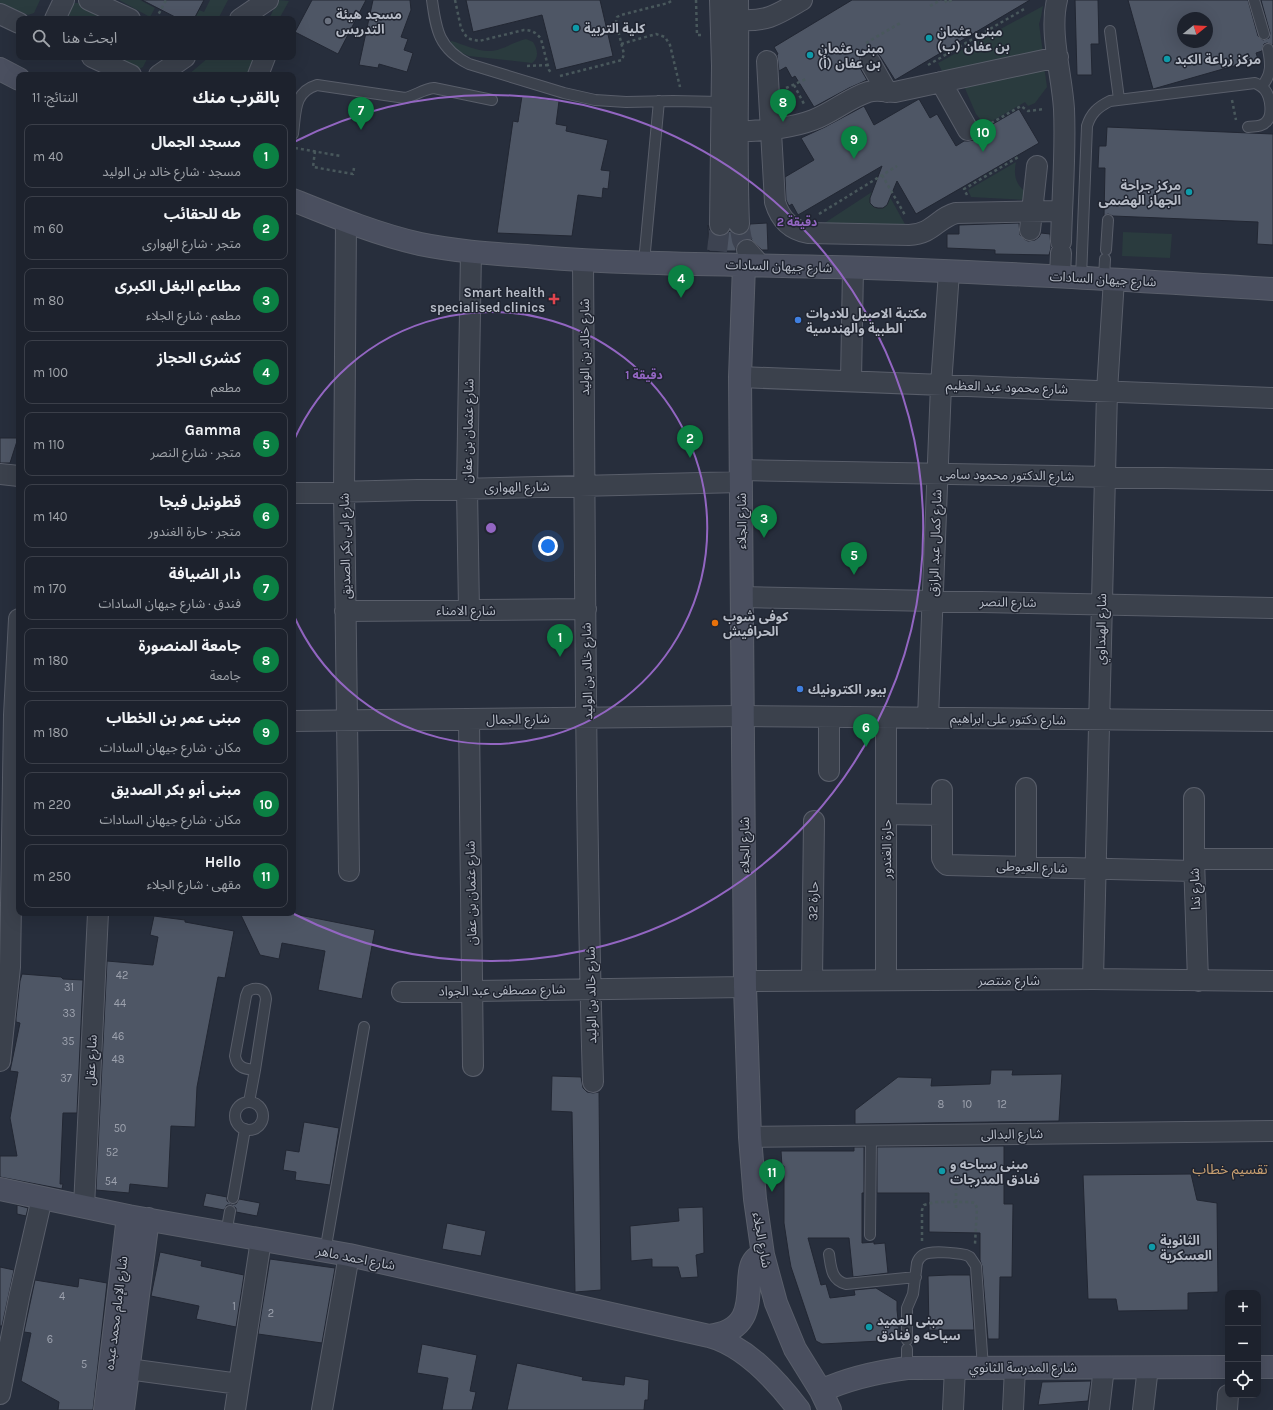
<!DOCTYPE html>
<html lang="ar">
<meta charset="utf-8">
<style>
:root{--surface:#1d222d;--page:#252a35;--text:#f1f3f6;--muted:#a0a4aa;--line:#3b3f49;--accent:#0b8043}
body{margin:0;font-family:Karla,"Noto Sans Arabic",sans-serif;background:var(--page);color:var(--text);direction:rtl}
.controls{position:absolute;right:12px;bottom:12px;display:grid;overflow:hidden;border-radius:8px;box-shadow:0 4px 16px #0002}
.controls button{width:36px;height:36px;display:grid;place-items:center;padding:0;border:0;border-bottom:1px solid var(--line);background:var(--surface);color:var(--text);font:20px sans-serif}
.compass{position:absolute;left:1177px;top:12px;width:36px;height:36px;border-radius:50%;background:var(--surface);box-shadow:0 4px 16px #0002;rotate:72deg}
.you{position:absolute;left:548px;top:546px;width:14px;height:14px;margin:-10px;border:3px solid #fff;border-radius:50%;background:#1a73e8;box-shadow:0 0 0 6px #1a73e833}
.badge{display:grid;place-items:center;width:26px;height:26px;border-radius:50%;background:var(--accent);color:#fff;font-size:13px;font-weight:700}
.pin{position:absolute;translate:-50% -33px;filter:drop-shadow(0 1px 2px #0008)}
.pin::after{content:'';position:absolute;top:21px;width:14px;height:12px;background:inherit;clip-path:polygon(0 0,100% 0,50% 100%)}
.list{margin:0;padding:0;list-style:none}
h2{display:flex;justify-content:space-between;align-items:center;height:52px;margin:0;padding:0 16px;font-size:17px}
h2 small{font-size:13px;font-weight:400;color:var(--muted)}
.list li{display:grid;grid-template-columns:26px 1fr auto;gap:12px;align-items:center;box-sizing:border-box;height:64px;margin:0 8px 8px;padding:0 8px;border:1px solid var(--line);border-radius:8px}
.list b{display:block;font-size:15px;white-space:nowrap}
.list p{margin:0;font-size:13px;white-space:nowrap;color:var(--muted)}
.list em{font-size:13px;font-style:normal;color:var(--muted)}
.icon{flex:none;width:22px;height:22px;fill:none;stroke:currentColor;stroke-width:2;stroke-linecap:round;stroke-linejoin:round}
.map{position:relative;flex:none;width:1273px;height:1410px;overflow:hidden;direction:ltr}
.search{position:absolute;background:var(--surface);box-shadow:0 4px 16px #0002;left:16px;top:16px;width:280px;height:44px;display:flex;align-items:center;gap:10px;box-sizing:border-box;padding:0 14px;border-radius:8px;color:var(--muted);font-size:15px}
.panel{position:absolute;background:var(--surface);box-shadow:0 4px 16px #0002;left:16px;top:72px;width:280px;height:844px;border-radius:8px;direction:rtl}
.map>svg:first-child{display:block}
</style>
<div class="map">
<svg width="1273" height="1410" viewBox="0 0 1273 1410">
<rect width="100%" height="100%" fill="#272e3c"/>
<path fill="#2a3b3e" fill-rule="evenodd" d="M0,0h40l-6,13 -6,2 -28,-12z
M119,0h21l15,8 -5,9z
M210,0h18l-10,19h-24l5,-9 5,2z
M278,0l11,1 -10,18h-10z
M74,3h8l33,16h-52l7,-13z
M1043,6l-2,11 -2,7 4,29 -100,20 -5,-10z
M526,39l7,3c4,6 7,16 -1,21l-63,-7 -12,-5 -9,-9 4,-1c16,5 32,14 48,8 9,-3 17,-8 26,-10z
M108,57h40l-5,10 -6,3z
M209,57h50l-8,18h-63z
M1044,66l3,21 -12,16 -7,3 -3,-4 -40,23 -9,-11 -12,-28z
M1016,162c-3,14 0,24 12,31l-1,7 -56,-3 -3,-7z
M878,188l8,2 20,36 -83,-2zM875,191l12,14c-12,10 -24,-5 -12,-14z
M1123,232l49,2 -2,24 -48,-2z"/>
<path fill="#4e5665" stroke="#222733" fill-rule="evenodd" d="M142,0h62l-10,19h-15z
M312,0h54l-28,54 -43,-22z
M373,0h37l1,10 -10,27 7,2 -4,11 9,3 -6,19 -28,-8 -1,4 -19,-3z
M466,0h134l13,56 -57,14 -14,-55 -69,17z
M852,0h178l-135,80 -15,-24 -4,-4 -6,-1 -5,1 -5,5 -1,5 1,6 7,12 -18,8 -35,19 -19,-31 -3,2 -6,-11 -7,4 -2,-16 1,-1 -4,-7z
M1075,0h23l1,44h-8l1,31h-15z
M1128,0h120l10,36 5,4 6,-2 1,-5 -9,-33h12v45l-6,-2 -3,1 -2,7 -6,2 2,6 -105,30zM1183,18h24v24h-24z
M522,96l37,5 -3,23 11,2 -1,5 42,9 -7,30 9,1 -2,18 -5,-1 -1,10 -24,-3 -6,41 -75,-3 16,-112 5,1z
M919,99l11,19 7,-4 19,32 8,-5h4l6,-1 4,-4 1,-4 40,-23 20,34 -123,71 -19,-33 -10,24 -4,3h-5l-4,-1 -4,-4v-5l12,-32 -84,49 -6,-11 -3,2 -3,-6 -1,-23 29,-17 -13,-22 24,-11 39,-21 10,19z
M1107,127l166,7v111l-16,-1 1,-22 -145,-6 -5,-2 -4,2 1,-48h-7l1,-22h7z
M767,223l1,27h-6l-11,-11h-6l-6,3 -3,4v5h-27l-1,-26 2,6 4,4 6,1 6,-1 4,-4 4,3 6,1 5,-1 4,-4 1,-6z
M1019,223l1,12 4,4 4,2 7,-1 4,-3 2,-4 9,1 1,14 -2,7 -54,-1v-4l-48,-2v-14h12v-9z
M0,438h18l-8,25h-10z
M240,913h49l86,17 -13,69 -44,-9 7,-39 -43,-8 -3,16 -19,-4z
M154,916l31,4v2l49,9 -9,47 -7,-1 -21,110 -2,40 -24,-1 -3,62 -38,-4 -1,9 -33,-3 11,-229 46,4 5,-28 -8,-2z
M22,974l39,3 2,2 20,1 -6,133h-14l-3,71h3l-1,5 -62,-12v-21h17l-7,-38 8,-46 -8,-1 10,-48 -4,-1v-4l4,-37z
M991,1070h22l-1,5 50,-1 -3,47 -204,3v-14l43,-33 34,1 -1,8 59,-2z
M552,1076l29,1 2,11 4,4 6,1 6,-1 2,198 -26,2 -3,-180 -21,-1z
M304,1122l35,6 -9,57 -35,-5 1,-8 -13,-2 3,-20 13,2z
M1004,1146v58h9l-1,73h-12l-1,62h-11l-6,-73 -2,-6v-27l-51,-1v-39h-52v-46z
M854,1147h10v46h-2v50l12,-1v2l11,-1 3,30 -35,4 -4,-39h-41l13,47 5,-1 4,14 25,-3 -1,-5 22,-2 21,13v9l3,30 -78,4 -6,-3 -25,-74 -2,-11 -5,-33v-57h-2l-1,-15h73z
M1191,1174l6,26 20,3 1,89 -30,1v17l-70,1 -2,-12h-28l-5,-124z
M206,1193l21,4v4l5,3h4l3,-5 21,4 -3,13 -21,-4v-4l-5,-3h-4l-3,5 -21,-4z
M17,1205l11,3 -2,8 -9,-2z
M703,1207l1,46 -8,2 2,22 -17,1 -3,-11h-26v-8l-21,2 -1,-35 49,-5 -1,-13z
M447,1223l39,8 -5,25 -39,-7z
M160,1252l42,9 -1,5 43,9 -8,52 -40,-8 3,-13 -48,-10z
M270,1259l65,9 -13,75 -64,-9z
M0,1267l14,3 -12,56h-2z
M949,1275h21l4,55h-45l-1,-54z
M79,1278l28,5 -14,127h-35l1,-8 -38,-21 10,-48 -7,-1 11,-52 43,7z
M422,1344l55,11 -7,36 6,1 -4,18h-30l6,-32 -31,-5z
M517,1363l66,14 -1,3 42,5 1,-9 24,4 -1,20h-3l-1,10h-137z
M1091,1381l-3,20 -50,4 4,-23z"/>
<g fill="none" stroke-linecap="round" stroke-linejoin="round">
<path stroke="#3d4351" stroke-width="20" stroke-dasharray="20 10" stroke-linecap="butt" d="M739,224l3,16 5,10
M717,251l3,-26"/>
<defs>
<path id="lane" d="M432,0c4,30 7,49 37,64l95,29 31,7 31,2 47,-1 48,1
M1254,0l10,34
M1110,31l9,68
M1262,86c10,-12 9,-22 6,-37
M293,134c3,-21 0,-42 24,-49l88,13c10,-2 18,-9 29,-10l58,12
M1106,250l2,-30
M644,262l15,-161
M1081,278l6,-152c4,-13 11,-19 23,-25l145,-18c4,2 7,3 10,7 6,8 8,26 1,32 -4,5 -11,4 -18,5
M1104,279l1,-20
M253,989c8,-1 12,2 13,10l-11,71c-10,-1 -18,-2 -20,-14l11,-60 2,-5z
M249,1102l6,-32
M235 1116a14 14 0 1 1 28 0a14 14 0 1 1-28 0Z
M233,1198l12,-69
M226,1234l4,-23
M870,1235l1,-99
M325,1252l39,-225
M829,1254c2,13 2,26 17,30l70,-7
M907,1340v-32l6,-14 4,-31c1,-3 3,-6 6,-8 7,-5 34,-2 43,0l4,2 6,9 7,102
M907,1349v19"/>
<path id="street" d="M89,0l41,19
M738,0c1,75 -2,149 1,224
M1057,0c-8,33 5,75 7,109 2,44 -2,89 -3,133
M0,14l19,9
M55,19l9,-19
M240,19l28,-19
M738,20c30,2 40,-6 64,-20
M92,57l39,18
M767,61l8,141c5,17 16,28 33,31l101,2c24,-1 28,-17 47,-22l106,-2
M870,62l17,30
M159,75l26,-18
M258,75l7,-18
M941,82l27,48
M737,132c26,-2 52,-3 76,-12 19,-7 36,-22 55,-28 9,-3 18,0 27,0l163,-35
M346,222l-2,269 5,380
M720,225l2,-159 -2,-66
M1030,230l7,-64
M747,250l13,15
M583,261c2,273 2,547 10,821
M1060,276l1,-23
M740,377l533,21
M851,381l2,-113
M741,470l532,10
M0,474l19,2
M293,493l448,-11
M742,597l531,11
M469,610l-2,-122 4,-236
M345,611l241,-2
M829,717v54
M886,717v263
M928,718l13,-333 8,-113
M469,720l4,346
M293,721l450,-5 530,5
M1026,788v79
M942,790v68l2,4 3,3 247,6
M1194,798v61l4,122
M886,814l56,1
M1194,859h79
M1093,979l14,-588 7,-112
M812,980l2,-159
M745,981l348,-2 180,2
M402,992l343,-5
M0,1061l10,-94 4,-252 5,-96
M750,1137l523,-6
M84,1207l14,-294
M128,1369l111,15
M0,1394l19,-96 23,-100
M235,1410l26,-170
M322,1410l27,-155
M953,1410l2,-42
M1013,1410l2,-42
M1099,1410l5,-43
M1143,1410l5,-43
M1227,1410l1,-15"/>
<path id="secondary" d="M0,69l19,10
M293,200c42,17 83,34 127,44 39,8 78,10 118,13 97,8 196,7 293,10 148,4 295,13 442,22
M744,265l-4,112 5,610 5,150 5,62 8,56 13,48 19,46 26,42 9,19
M0,1189l128,27 221,39 360,81c37,10 68,45 90,74
M709,1336c65,-8 22,-73 54,-81
M1258,1367h15
M821,1391c28,-13 56,-19 86,-23l321,-1
M105,1410l23,-194
M123,1410l25,-191"/>
</defs>
<use href="#lane" stroke="#595e6a" stroke-width="12"/>
<use href="#street" stroke="#595e6a" stroke-width="22"/>
<use href="#secondary" stroke="#595e6a" stroke-width="24"/>
<path stroke="#49585c" stroke-width="2.5" stroke-dasharray="3 3" stroke-linecap="butt" d="M455,0l6,28 5,8 4,3 9,2 45,-11c8,0 13,3 17,9l8,31 3,4
M696,0l1,35h5
M945,0l2,3 5,-3
M930,6l11,-6
M156,19l10,-19
M866,43l36,-21
M621,44l35,-10 9,3 5,8 10,42
M928,65l98,-57
M527,66l21,-1
M560,76l62,-16 2,-6 -8,-32 1,-5 4,-2 47,-12 5,-3
M794,85l10,19
M786,88l20,-9
M1232,100l4,20
M986,126l35,-20 7,5 17,-2
M295,148l46,8
M315,151l-2,16 40,7 1,-6
M882,175l23,40
M967,195l-3,-6 56,-33
M819,214l78,-48
M956,1208v-20
M922,1241v-31l2,-5 11,-3h35l5,1 2,5 -2,36"/>
<use href="#lane" stroke="#3b414c" stroke-width="10"/>
<use href="#street" stroke="#3b414c" stroke-width="20"/>
<use href="#secondary" stroke="#4a4f5f" stroke-width="22"/>
</g>
<g fill="none" stroke="#9366c2" stroke-width="2">
<path d="M294 440A216 216 0 1 1 294 616"/>
<path d="M294 142A433 433 0 1 1 294 914"/>
</g>
<circle fill="#6b7280" stroke="#202531" stroke-width="1.5" cx="328" cy="21" r="4"/>
<g fill="#0f9aa8" stroke="#202531" stroke-width="1.5">
<circle cx="576" cy="28" r="4"/>
<circle cx="929" cy="38" r="4"/>
<circle cx="810" cy="55" r="4"/>
<circle cx="1167" cy="59" r="4"/>
<circle cx="1189" cy="192" r="4"/>
<circle cx="942" cy="1171" r="4"/>
<circle cx="1152" cy="1247" r="4"/>
<circle cx="869" cy="1327" r="4"/>
</g>
<path fill="#e0444e" stroke="#202531" stroke-width="1.5" d="M552 293h4v4h4v4h-4v4h-4v-4h-4v-4h4z"/>
<g fill="#3f7fe0" stroke="#202531" stroke-width="1.5">
<circle cx="798" cy="320" r="4"/>
<circle cx="800" cy="689" r="4"/>
</g>
<circle fill="#e8710a" stroke="#202531" stroke-width="1.5" cx="715" cy="623" r="4"/>
<g text-anchor="middle" dominant-baseline="central" stroke-width="3" stroke-linejoin="round" paint-order="stroke">
<g font-size="11" fill="#9da2ae">
<text x="122" y="975">42</text>
<text x="69" y="987">31</text>
<text x="120" y="1003">44</text>
<text x="69" y="1013">33</text>
<text x="118" y="1036">46</text>
<text x="68" y="1041">35</text>
<text x="118" y="1059">48</text>
<text x="66" y="1078">37</text>
<text x="941" y="1104">8</text>
<text x="967" y="1104">10</text>
<text x="1002" y="1104">12</text>
<text x="120" y="1128">50</text>
<text x="112" y="1152">52</text>
<text x="111" y="1181">54</text>
<text x="62" y="1296">4</text>
<text x="234" y="1306">1</text>
<text x="271" y="1313">2</text>
<text x="50" y="1339">6</text>
<text x="84" y="1364">5</text>
</g>
<g font-size="13" font-weight="bold" fill="#b7bcc7" stroke="#202531" text-anchor="start">
<text x="336" y="14">مسجد هيئة<tspan x="336" dy="15">التدريس</tspan></text>
<text x="584" y="28">كلية التربية</text>
<text x="937" y="31">مبنى عثمان<tspan x="937" dy="15">بن عفان (ب)</tspan></text>
<text x="818" y="48">مبنى عثمان<tspan x="818" dy="15">بن عفان (أ)</tspan></text>
<text x="1175" y="59">مركز زراعة الكبد</text>
<text x="1181" y="185" text-anchor="end">مركز جراحة<tspan x="1181" dy="15">الجهاز الهضمى</tspan></text>
<text x="545" y="292" text-anchor="end">Smart health<tspan x="545" dy="15">specialised clinics</tspan></text>
<text x="806" y="313">مكتبة الاصيل للادوات<tspan x="806" dy="15">الطبية والهندسية</tspan></text>
<text x="723" y="616">كوفى شوب<tspan x="723" dy="15">الحرافيش</tspan></text>
<text x="808" y="689">بيور الكترونيك</text>
<text x="950" y="1164">مبنى سياحه و<tspan x="950" dy="15">فنادق المدرجات</tspan></text>
<text x="1160" y="1240">الثانوية<tspan x="1160" dy="15">العسكرية</tspan></text>
<text x="877" y="1320">مبنى العميد<tspan x="877" dy="15">سياحه و فنادق</tspan></text>
</g>
<g font-size="13" fill="#b7bcc7" stroke="#202531">
<text transform="translate(779 266) rotate(2)">شارع جيهان السادات</text>
<text transform="translate(1103 279) rotate(3)">شارع جيهان السادات</text>
<text transform="translate(584 347) rotate(-90)">شارع خالد بن الوليد</text>
<text transform="translate(1007 387) rotate(2)">شارع محمود عبد العظيم</text>
<text transform="translate(468 431) rotate(-89)">شارع عثمان بن عفان</text>
<text transform="translate(1007 475) rotate(1)">شارع الدكتور محمود سامى</text>
<text transform="translate(517 487) rotate(-1)">شارع الهوارى</text>
<text transform="translate(741 521) rotate(-90)">شارع الجلاء</text>
<text transform="translate(935 543) rotate(-88)">شارع كمال عبد الرازق</text>
<text transform="translate(345 546) rotate(-91)">شارع ابى بكر الصديق</text>
<text transform="translate(1008 602) rotate(1)">شارع النصر</text>
<text x="466" y="610">شارع الامناء</text>
<text transform="translate(1101 629) rotate(-89)">شارع الهنداوي</text>
<text transform="translate(587 671) rotate(-91)">شارع خالد بن الوليد</text>
<text transform="translate(518 719) rotate(-1)">شارع الجمال</text>
<text transform="translate(1008 719) rotate(1)">شارع دكتور على ابراهيم</text>
<text transform="translate(744 845) rotate(-90)">شارع الجلاء</text>
<text transform="translate(886 849) rotate(-90)">حارة الغندور</text>
<text transform="translate(1032 867) rotate(2)">شارع العيوطى</text>
<text transform="translate(1195 889) rotate(-92)">شارع ندا</text>
<text transform="translate(471 893) rotate(-91)">شارع عثمان بن عفان</text>
<text transform="translate(813 901) rotate(-89)">حارة 32</text>
<text x="1009" y="980">شارع منتصر</text>
<text transform="translate(502 990) rotate(-1)">شارع مصطفى عبد الجواد</text>
<text transform="translate(591 995) rotate(-91)">شارع خالد بن الوليد</text>
<text transform="translate(91 1060) rotate(-87)">شارع عقل</text>
<text transform="translate(1012 1134) rotate(-1)">شارع البدالى</text>
<text transform="translate(762 1240) rotate(80)">شارع الجلاء</text>
<text transform="translate(356 1258) rotate(11)">شارع احمد ماهر</text>
<text transform="translate(116 1313) rotate(-83)">شارع الإمام محمد عبده</text>
<text x="1023" y="1367">شارع المدرسة الثانوي</text>
</g>
<g font-size="14" fill="#c9a071" stroke="#202531">
<text x="1230" y="1169">تقسيم خطاب</text>
</g>
</g>
<circle cx="491" cy="528" r="6" fill="#9366c2" stroke="#202531" stroke-width="2"/>
<g font-size="12" text-anchor="middle" font-weight="bold" fill="#9366c2" stroke="#202531" stroke-width="3" stroke-linejoin="round" paint-order="stroke">
<text x="797" y="226">2 دقيقة</text>
<text x="644" y="379">1 دقيقة</text>
</g>
</svg>
<div class="controls">
<button>+</button>
<button>−</button>
<button><svg class="icon" aria-label="locate" viewBox="0 0 24 24"><circle cx="12" cy="12" r="6"/><path d="M12 2v4M12 18v4M2 12h4M18 12h4"/></svg></button>
</div>
<svg class="compass" viewBox="-18 -18 36 36"><path d="M0-13l5 13h-10z" fill="#e53935"/><path d="M0 13l5-13h-10z" fill="#a0a4aa"/></svg>
<div class="you"></div>
<div class="pin badge" style="left:560px;top:657px">1</div>
<div class="pin badge" style="left:690px;top:458px">2</div>
<div class="pin badge" style="left:764px;top:538px">3</div>
<div class="pin badge" style="left:681px;top:298px">4</div>
<div class="pin badge" style="left:854px;top:575px">5</div>
<div class="pin badge" style="left:866px;top:747px">6</div>
<div class="pin badge" style="left:361px;top:130px">7</div>
<div class="pin badge" style="left:783px;top:122px">8</div>
<div class="pin badge" style="left:854px;top:159px">9</div>
<div class="pin badge" style="left:983px;top:152px">10</div>
<div class="pin badge" style="left:772px;top:1192px">11</div>
<div class="search"><svg class="icon" aria-label="search" viewBox="0 0 24 24"><circle cx="10" cy="10" r="6"/><path d="M15 15l6 6"/></svg>ابحث هنا</div>
<section class="panel">
<h2>بالقرب منك<small>النتائج: 11</small></h2>
<ul class="list">
<li><span class="badge">1</span><div><b>مسجد الجمال</b><p>مسجد · شارع خالد بن الوليد</p></div><em>40 m</em></li>
<li><span class="badge">2</span><div><b>طه للحقائب</b><p>متجر · شارع الهوارى</p></div><em>60 m</em></li>
<li><span class="badge">3</span><div><b>مطاعم البغل الكبرى</b><p>مطعم · شارع الجلاء</p></div><em>80 m</em></li>
<li><span class="badge">4</span><div><b>كشرى الحجاز</b><p>مطعم</p></div><em>100 m</em></li>
<li><span class="badge">5</span><div><b>Gamma</b><p>متجر · شارع النصر</p></div><em>110 m</em></li>
<li><span class="badge">6</span><div><b>قطونيل فيجا</b><p>متجر · حارة الغندور</p></div><em>140 m</em></li>
<li><span class="badge">7</span><div><b>دار الضيافة</b><p>فندق · شارع جيهان السادات</p></div><em>170 m</em></li>
<li><span class="badge">8</span><div><b>جامعة المنصورة</b><p>جامعة</p></div><em>180 m</em></li>
<li><span class="badge">9</span><div><b>مبنى عمر بن الخطاب</b><p>مكان · شارع جيهان السادات</p></div><em>180 m</em></li>
<li><span class="badge">10</span><div><b>مبنى أبو بكر الصديق</b><p>مكان · شارع جيهان السادات</p></div><em>220 m</em></li>
<li><span class="badge">11</span><div><b>Hello</b><p>مقهى · شارع الجلاء</p></div><em>250 m</em></li>
</ul>
</section>
</div>
